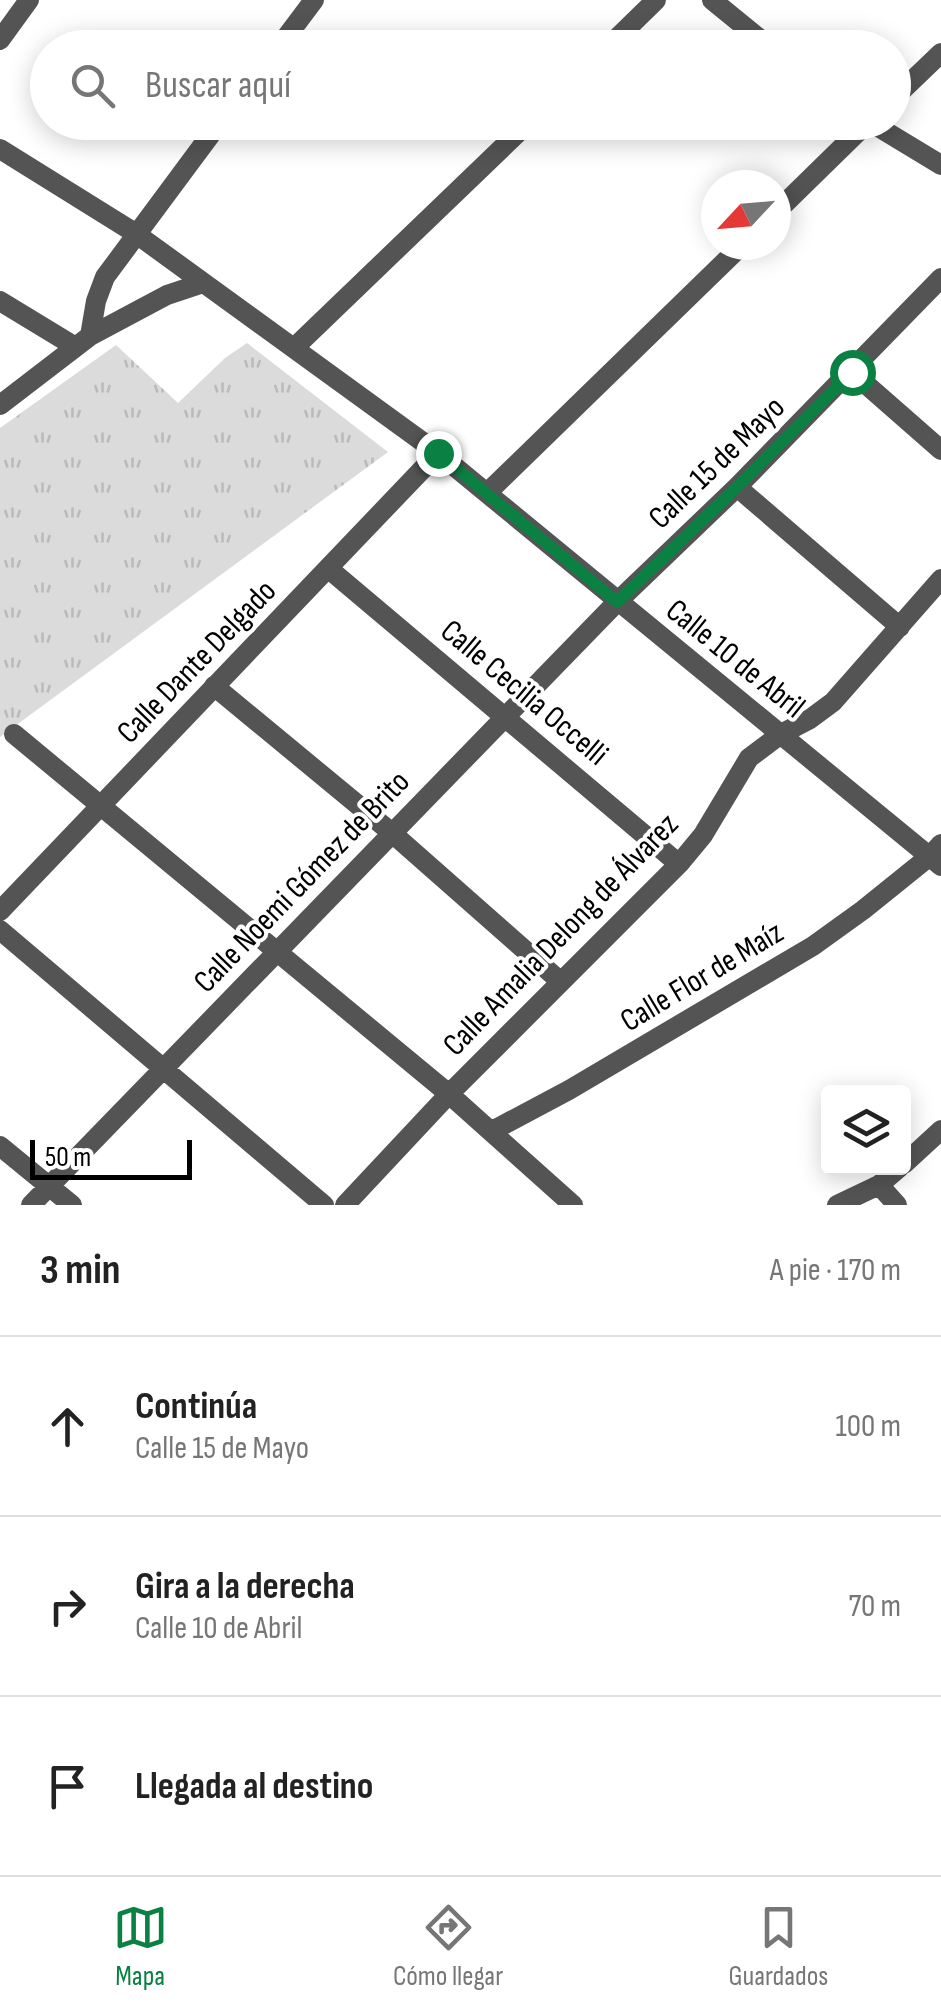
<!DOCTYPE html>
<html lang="es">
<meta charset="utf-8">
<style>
:root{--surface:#fff;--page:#f2f2f2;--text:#222;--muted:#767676;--line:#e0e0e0;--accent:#0b8043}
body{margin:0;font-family:"Sofia Sans Condensed",sans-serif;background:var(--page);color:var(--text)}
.controls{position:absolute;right:30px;bottom:30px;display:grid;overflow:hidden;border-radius:10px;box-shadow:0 5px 25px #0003}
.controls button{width:90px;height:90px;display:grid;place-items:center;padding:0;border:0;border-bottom:2px solid var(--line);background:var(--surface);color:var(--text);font:50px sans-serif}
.compass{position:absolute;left:701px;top:170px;width:90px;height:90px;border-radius:50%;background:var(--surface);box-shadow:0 5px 25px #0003;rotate:244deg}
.scale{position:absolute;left:30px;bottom:25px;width:162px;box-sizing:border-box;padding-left:10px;border:5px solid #000;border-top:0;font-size:28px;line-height:35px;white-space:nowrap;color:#000;-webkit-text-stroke:8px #fff;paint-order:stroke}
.stop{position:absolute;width:30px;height:30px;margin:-22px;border:8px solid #0b8043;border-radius:50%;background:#fff}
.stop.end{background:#0b8043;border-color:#fff;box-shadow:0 2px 10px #0008}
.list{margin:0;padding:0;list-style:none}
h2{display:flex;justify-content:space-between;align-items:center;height:130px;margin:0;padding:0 40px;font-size:42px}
h2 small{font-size:32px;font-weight:400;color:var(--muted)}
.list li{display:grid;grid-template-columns:65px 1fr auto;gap:30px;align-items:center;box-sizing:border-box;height:180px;padding:0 40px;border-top:2px solid var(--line)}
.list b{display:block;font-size:38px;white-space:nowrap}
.list p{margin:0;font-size:32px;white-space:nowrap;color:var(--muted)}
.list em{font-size:32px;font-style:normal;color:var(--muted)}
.icon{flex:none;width:55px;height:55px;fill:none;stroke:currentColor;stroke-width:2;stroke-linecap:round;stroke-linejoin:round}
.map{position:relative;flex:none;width:941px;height:1205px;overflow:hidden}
.search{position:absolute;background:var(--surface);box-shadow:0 5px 25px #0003;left:30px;right:30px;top:30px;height:110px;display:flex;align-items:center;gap:25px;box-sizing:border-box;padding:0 35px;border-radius:55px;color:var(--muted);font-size:38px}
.sheet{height:670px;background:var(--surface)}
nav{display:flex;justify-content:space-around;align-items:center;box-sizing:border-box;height:140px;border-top:2px solid var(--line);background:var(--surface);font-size:28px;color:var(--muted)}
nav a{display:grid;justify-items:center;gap:5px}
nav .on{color:var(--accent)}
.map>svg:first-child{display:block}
</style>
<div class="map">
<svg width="941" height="1205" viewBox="0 0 941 1205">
<defs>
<pattern id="grass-tufts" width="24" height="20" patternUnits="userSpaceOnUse" patternTransform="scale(2.5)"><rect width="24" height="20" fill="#dbdbdb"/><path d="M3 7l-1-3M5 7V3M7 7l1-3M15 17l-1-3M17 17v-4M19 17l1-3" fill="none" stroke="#bababa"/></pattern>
</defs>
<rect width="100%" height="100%" fill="#fff"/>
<path fill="url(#grass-tufts)" d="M247,343l141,109 -388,285v-309l116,-83 62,58 47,-45z"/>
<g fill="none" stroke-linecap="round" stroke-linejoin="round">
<path stroke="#545454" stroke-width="20" d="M712,0l59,48
M0,40l29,-40
M278,48l36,-48
M607,48l49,-48
M894,98l47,-45
M870,122l71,43
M0,149l135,84 303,220 503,413
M776,212l92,-90
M0,301l74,45
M90,336l6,-35 9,-24 115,-155
M294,348l235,-226
M852,372l89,78
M0,405l90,-69 77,-41 36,-12
M737,487l163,140
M487,493l255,-248
M329,569l350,295
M214,686l178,147 169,149
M14,734l435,360 124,111
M0,911l438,-458
M0,930l324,275
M492,1131l77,-41 244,-144 50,-36 67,-54 11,-12
M0,1146l72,59
M904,1164l37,-34
M879,1185l18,20
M31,1205l586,-603 120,-115 204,-209
M345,1205l104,-111 230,-230 24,-29 46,-77 32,-24 29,-15 23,-17 108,-123
M837,1205l42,-20 20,-17"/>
</g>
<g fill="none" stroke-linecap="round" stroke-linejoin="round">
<path stroke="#0b8043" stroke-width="12" d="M438,453l179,149 119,-114 116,-116"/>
</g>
<g text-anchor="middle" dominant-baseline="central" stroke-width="8" stroke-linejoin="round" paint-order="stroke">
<g font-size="32" fill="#000" stroke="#fff">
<text transform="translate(717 463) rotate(-44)">Calle 15 de Mayo</text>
<text transform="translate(735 659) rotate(39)">Calle 10 de Abril</text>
<text transform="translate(197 662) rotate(-46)">Calle Dante Delgado</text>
<text transform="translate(524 693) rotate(40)">Calle Cecilia Occelli</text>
<text transform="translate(302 882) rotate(-46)">Calle Noemi Gómez de Brito</text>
<text transform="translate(561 935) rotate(-46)">Calle Amalia Delong de Álvarez</text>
<text transform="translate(702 977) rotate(-31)">Calle Flor de Maíz</text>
</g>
</g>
</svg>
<div class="controls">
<button><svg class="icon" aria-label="layers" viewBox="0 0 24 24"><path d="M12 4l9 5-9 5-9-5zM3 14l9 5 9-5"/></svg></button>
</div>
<svg class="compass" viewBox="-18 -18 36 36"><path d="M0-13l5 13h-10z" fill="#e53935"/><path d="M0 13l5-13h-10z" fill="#767676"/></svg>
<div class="scale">50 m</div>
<div class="stop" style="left:852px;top:372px"></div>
<div class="stop end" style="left:438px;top:453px"></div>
<div class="search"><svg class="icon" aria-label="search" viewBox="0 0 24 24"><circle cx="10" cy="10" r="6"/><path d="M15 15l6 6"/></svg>Buscar aquí</div>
</div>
<section class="sheet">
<h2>3 min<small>A pie · 170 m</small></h2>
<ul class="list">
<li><svg class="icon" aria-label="ahead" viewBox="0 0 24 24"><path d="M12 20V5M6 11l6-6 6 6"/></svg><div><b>Continúa</b><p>Calle 15 de Mayo</p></div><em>100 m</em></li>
<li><svg class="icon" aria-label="right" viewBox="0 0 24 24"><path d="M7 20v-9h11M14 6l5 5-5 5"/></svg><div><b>Gira a la derecha</b><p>Calle 10 de Abril</p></div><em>70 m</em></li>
<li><svg class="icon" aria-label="arrive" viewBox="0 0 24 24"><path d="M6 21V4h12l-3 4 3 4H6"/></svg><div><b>Llegada al destino</b></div></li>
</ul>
</section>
<nav>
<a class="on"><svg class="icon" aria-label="map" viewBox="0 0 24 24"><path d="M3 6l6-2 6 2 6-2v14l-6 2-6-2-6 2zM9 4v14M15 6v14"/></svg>Mapa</a>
<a><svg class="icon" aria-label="directions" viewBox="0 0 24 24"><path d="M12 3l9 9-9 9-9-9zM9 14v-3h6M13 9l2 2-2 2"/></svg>Cómo llegar</a>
<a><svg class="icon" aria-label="saved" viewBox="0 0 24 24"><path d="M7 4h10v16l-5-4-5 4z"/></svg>Guardados</a>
</nav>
